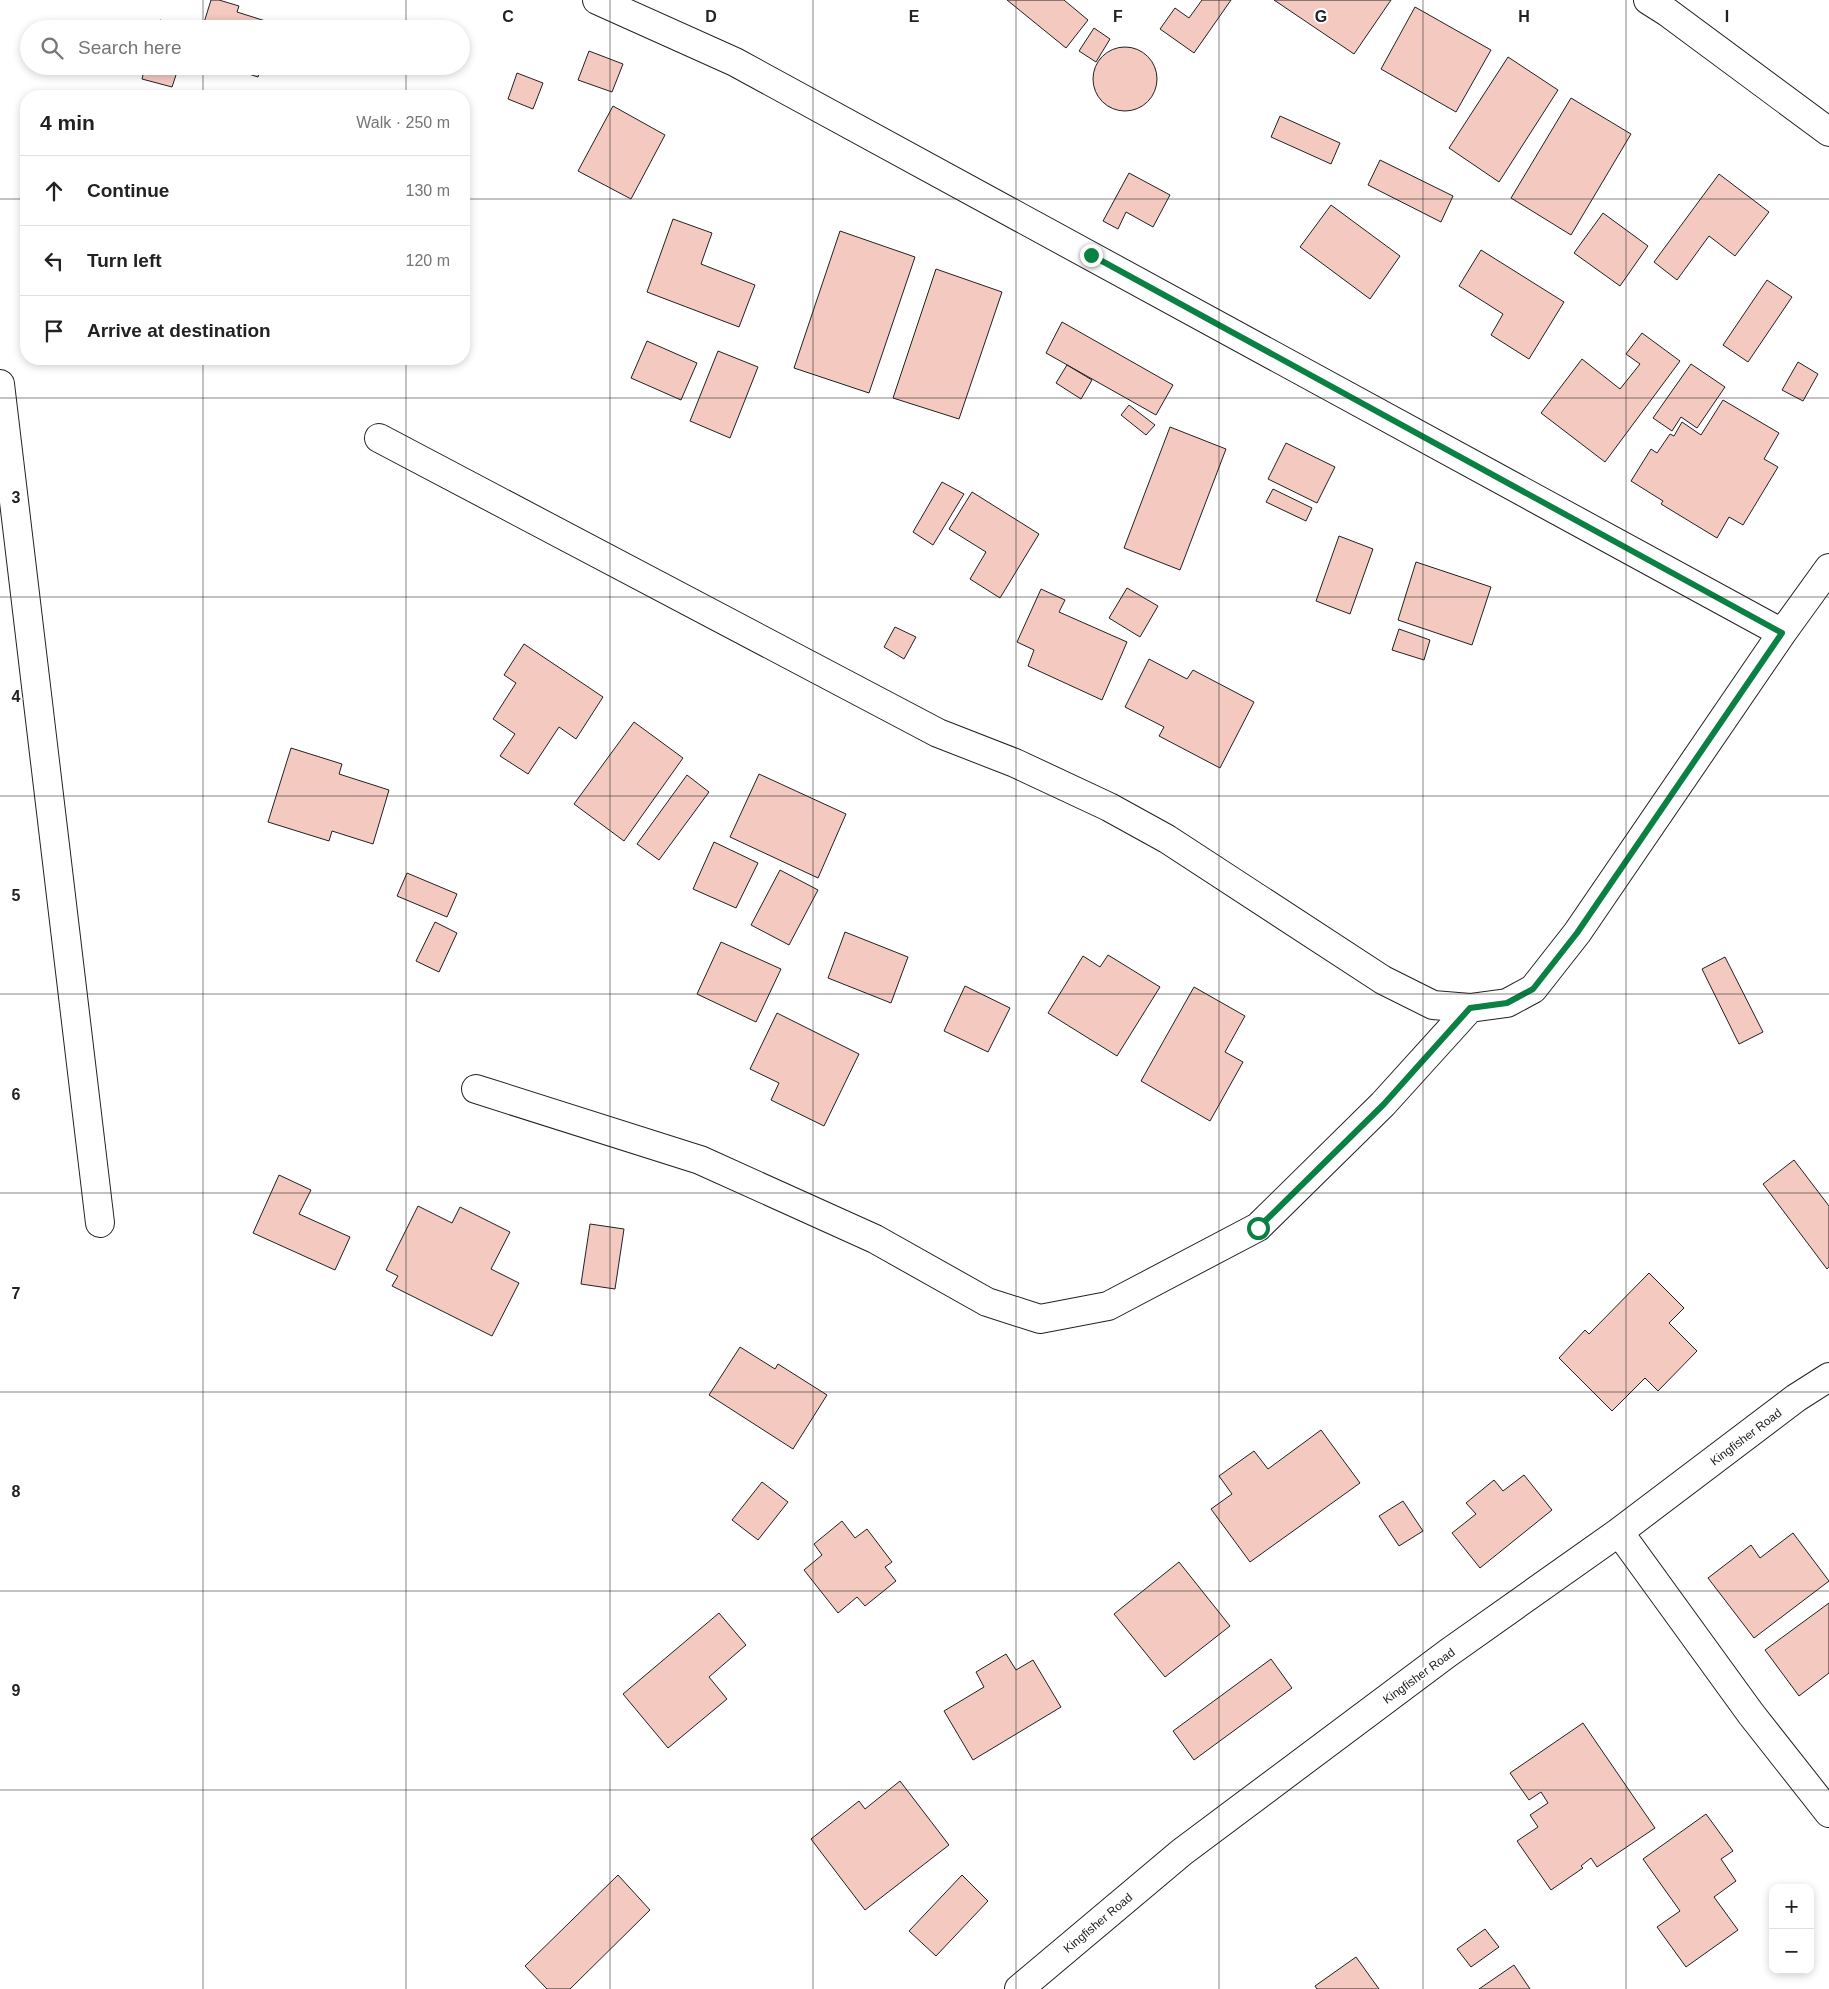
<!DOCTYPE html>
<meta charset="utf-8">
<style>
:root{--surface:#fff;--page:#f6f6f6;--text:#222;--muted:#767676;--line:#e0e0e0}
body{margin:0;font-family:Arial,sans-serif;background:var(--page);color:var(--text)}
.controls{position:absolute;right:15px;bottom:15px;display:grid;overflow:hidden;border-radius:10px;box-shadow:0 2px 8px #0003}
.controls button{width:45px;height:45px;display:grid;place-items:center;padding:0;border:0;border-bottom:1px solid var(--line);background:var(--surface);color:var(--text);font:25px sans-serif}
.stop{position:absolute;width:15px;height:15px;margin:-11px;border:4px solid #0b8043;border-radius:50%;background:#fff}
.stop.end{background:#0b8043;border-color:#fff;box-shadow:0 1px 5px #0008}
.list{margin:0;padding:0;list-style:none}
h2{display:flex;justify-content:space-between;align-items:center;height:65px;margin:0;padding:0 20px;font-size:21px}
h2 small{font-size:16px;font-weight:400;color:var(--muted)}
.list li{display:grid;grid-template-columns:32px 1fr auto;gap:15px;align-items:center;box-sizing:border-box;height:70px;padding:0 20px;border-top:1px solid var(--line)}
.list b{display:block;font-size:19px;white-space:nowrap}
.list em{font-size:16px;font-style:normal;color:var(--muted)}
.icon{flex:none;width:28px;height:28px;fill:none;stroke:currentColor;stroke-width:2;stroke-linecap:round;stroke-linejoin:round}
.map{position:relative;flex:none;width:1829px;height:1989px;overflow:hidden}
.search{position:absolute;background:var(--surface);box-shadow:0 2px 8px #0003;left:20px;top:20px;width:450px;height:55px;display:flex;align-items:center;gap:12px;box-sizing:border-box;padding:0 18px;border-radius:28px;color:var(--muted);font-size:19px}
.panel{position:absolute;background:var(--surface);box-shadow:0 2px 8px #0003;left:20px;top:90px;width:450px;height:275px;border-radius:20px}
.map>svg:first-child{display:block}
</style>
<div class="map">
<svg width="1829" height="1989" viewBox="0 0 1829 1989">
<rect width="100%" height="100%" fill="#fff"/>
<path fill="#f3c9c0" stroke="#222" d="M211,0h8l20,6 -2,6 38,12 -2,5h-71z
M1007,0h57l24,20 -22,28z
M1202,0h29l-37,53 -34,-24 15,-21 14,10z
M1274,0h117l-37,54z
M1415,7l76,43 -35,62 -75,-43z
M160,20l28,9h-31z
M1094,28l16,11 -14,23 -17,-11z
M1093 79a32 32 0 1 1 64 0a32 32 0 1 1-64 0Z
M589,51l34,13 -11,28 -34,-12z
M1508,57l50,33 -59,92 -50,-34z
M145,66h34l-7,21 -30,-8z
M224,66h37l-3,11z
M517,73l26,10 -10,26 -25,-10z
M1571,98l60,36 -60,101 -60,-37z
M613,106l52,29 -34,64 -53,-28z
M1280,116l60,27 -9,21 -60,-27z
M1380,160l73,36 -12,26 -73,-37z
M1129,173l41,22 -17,32 -27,-15 -8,17 -15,-8z
M1719,174l50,38 -34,44 -26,-20 -32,44 -23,-18z
M1331,205l69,51 -30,43 -70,-52z
M1603,213l45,33 -28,40 -46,-33z
M673,219l39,14 -11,31 54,21 -16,42 -92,-35z
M840,231l75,26 -46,136 -75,-25z
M1481,250l83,52 -35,57 -38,-24 12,-21 -44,-28z
M936,269l66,23 -43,127 -66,-21z
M1767,280l25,17 -44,65 -25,-17z
M1062,322l111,63 -17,30 -110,-62z
M1642,333l38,28 -75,101 -64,-49 41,-54 38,30 20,-25 -14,-10z
M647,341l50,22 -16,37 -50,-22z
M718,351l40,16 -28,71 -40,-17z
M1798,362l20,12 -15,27 -21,-11z
M1691,364l34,23 -28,41 -16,-11 -9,14 -19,-13z
M1067,365l25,15 -11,19 -25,-16z
M1723,400l56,33 -15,26 14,8 -35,58 -14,-8 -12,21 -56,-34 2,-3 -32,-20 20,-32 6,4 13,-19 4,2 8,-14 19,13z
M1129,405l26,20 -9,10 -25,-20z
M1170,427l56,22 -46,121 -56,-22z
M1286,443l49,24 -18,36 -49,-24z
M942,482l22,12 -31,51 -20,-13z
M1273,489l39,19 -6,13 -40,-19z
M972,492l67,42 -39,64 -30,-19 16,-27 -37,-23z
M1339,536l34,13 -23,65 -34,-13z
M1416,562l75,25 -19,58 -74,-25z
M1127,588l31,18 -18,31 -31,-19z
M1041,589l24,11 -6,12 68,30 -25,58 -74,-34 6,-16 -17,-8z
M895,627l21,10 -12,22 -20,-12z
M1399,629l31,11 -6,20 -32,-10z
M524,644l79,53 -27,42 -17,-12 -31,47 -28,-18 15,-22 -22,-15 23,-36 -12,-8z
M1149,659l38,20 6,-9 61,32 -34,66 -61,-32 5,-9 -39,-20z
M634,722l49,36 -59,83 -50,-37z
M291,748l51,16 -3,10 50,16 -16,54 -41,-13 -3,10 -61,-19z
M759,774l87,40 -28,64 -88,-41z
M687,775l22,17 -50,68 -22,-16z
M714,842l44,21 -22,45 -43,-19z
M780,870l38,20 -29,55 -38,-20z
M407,873l50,21 -10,23 -50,-21z
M435,922l22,11 -18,39 -23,-11z
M845,932l63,25 -17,46 -63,-25z
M721,942l60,27 -25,53 -59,-28z
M1108,955l52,32 -43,69 -69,-43 35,-57 17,11z
M1725,957l38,75 -24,12 -37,-75z
M965,986l45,22 -22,44 -44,-21z
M1194,987l51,29 -20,36 18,10 -33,59 -69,-40z
M777,1013l82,41 -35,72 -53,-26 8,-17 -29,-14z
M1794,1160l35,46v61l-2,2 -64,-85z
M279,1175l32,15 -12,24 51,23 -15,33 -82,-37z
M418,1206l34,17 8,-16 50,25 -19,37 28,14 -27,53 -100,-50 6,-10 -12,-6z
M590,1224l34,5 -9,60 -34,-5z
M1649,1273l35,35 -15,15 28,28 -39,40 -13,-13 -33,33 -53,-53 26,-28 4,4z
M740,1347l35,22 3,-5 49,31 -34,54 -84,-54z
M1321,1430l39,53 -110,79 -39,-53 21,-15 -13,-18 35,-25 14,18z
M1524,1475l28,35 -72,58 -28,-35 24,-19 -10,-11 28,-23 9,11z
M762,1482l26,20 -30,38 -26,-20z
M1403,1501l20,30 -24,15 -20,-30z
M842,1521l13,17 12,-9 25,33 -7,5 11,14 -31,25 -8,-9 -19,16 -34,-43 18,-15 -8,-11z
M1793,1533l36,48 -75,57 -46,-60 43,-33 9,13z
M1179,1562l51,64 -65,51 -51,-63z
M1829,1603v70l-30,23 -34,-46z
M719,1613l27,32 -37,32 18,22 -59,49 -45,-54z
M1006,1654l10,16 17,-10 28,47 -88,53 -29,-49 40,-24 -8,-15z
M1271,1659l21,29 -98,72 -21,-29z
M1583,1723l72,105 -58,39 -6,-9 -10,8 2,2 -32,22 -34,-49 21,-14 -8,-12 18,-12 -7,-11 -12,8 -19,-27z
M900,1781l49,64 -84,65 -54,-71 48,-38 6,8z
M1706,1814l27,37 -12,8 15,22 -22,16 24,33 -52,37 -29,-40 23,-16 -37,-52z
M618,1875l32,35 -80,79h-23l-22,-23z
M962,1875l26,26 -52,55 -27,-25z
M1485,1929l14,18 -28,20 -14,-18z
M1356,1957l23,32h-62l-2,-3z
M1514,1965l16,24h-51z"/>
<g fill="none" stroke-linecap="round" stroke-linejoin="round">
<defs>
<path id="street" d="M597,0l138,62 1047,571 47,-65
M1648,0l19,12 162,120
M0,384l100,839
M379,438l559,295 77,30 94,44 58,32 216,141 50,25 37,3 37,-5 26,-14 44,-56 205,-300
M476,1089l224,71 175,79 112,63 53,17 68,-13 150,-79 125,-123 87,-96
M1619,1532l132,182 78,99
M1019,1989l163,-137 266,-199 171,-121 177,-134 33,-21"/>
</defs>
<use href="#street" stroke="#222" stroke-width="30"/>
<use href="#street" stroke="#fff" stroke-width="28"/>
</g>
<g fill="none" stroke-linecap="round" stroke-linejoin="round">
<path stroke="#0b8043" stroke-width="6" d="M1091,255l691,378 -205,300 -44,56 -26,14 -37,5 -86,96 -126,124"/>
</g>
<path fill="none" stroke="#222" stroke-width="1" stroke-opacity="0.55" d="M203,0v29M406,0v29M610,0v1989M813,0v1989M1016,0v1989M1219,0v1989M1423,0v1989M1626,0v1989M203,66v30M406,66v30M0,199h26M464,199h1365M203,359v1630M406,359v1630M0,398h1829M0,597h1829M0,796h1829M0,994h1829M0,1193h1829M0,1392h1829M0,1591h1829M0,1790h1829"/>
<g text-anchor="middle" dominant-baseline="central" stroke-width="4" stroke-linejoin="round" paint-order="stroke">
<g font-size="12" fill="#222" stroke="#fff">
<text transform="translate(1746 1437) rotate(-37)">Kingfisher Road</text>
<text transform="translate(1419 1676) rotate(-36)">Kingfisher Road</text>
<text transform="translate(1098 1923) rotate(-40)">Kingfisher Road</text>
</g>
</g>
<g font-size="16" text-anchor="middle" font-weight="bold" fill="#222" stroke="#fff" stroke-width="4" stroke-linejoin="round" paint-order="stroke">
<text x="508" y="22">C</text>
<text x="711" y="22">D</text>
<text x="914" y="22">E</text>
<text x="1118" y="22">F</text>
<text x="1321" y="22">G</text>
<text x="1524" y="22">H</text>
<text x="1727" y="22">I</text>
<text x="16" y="503">3</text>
<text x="16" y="702">4</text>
<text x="16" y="901">5</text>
<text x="16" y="1100">6</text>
<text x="16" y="1299">7</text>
<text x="16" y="1497">8</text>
<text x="16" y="1696">9</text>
</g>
</svg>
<div class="controls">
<button>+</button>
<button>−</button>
</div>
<div class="stop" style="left:1258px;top:1228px"></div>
<div class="stop end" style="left:1091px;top:255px"></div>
<div class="search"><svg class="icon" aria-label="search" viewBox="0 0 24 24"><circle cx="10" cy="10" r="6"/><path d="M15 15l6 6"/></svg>Search here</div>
<section class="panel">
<h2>4 min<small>Walk · 250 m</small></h2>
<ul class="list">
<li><svg class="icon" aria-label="ahead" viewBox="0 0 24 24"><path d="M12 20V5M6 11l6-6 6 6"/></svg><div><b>Continue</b></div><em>130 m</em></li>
<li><svg class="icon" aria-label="left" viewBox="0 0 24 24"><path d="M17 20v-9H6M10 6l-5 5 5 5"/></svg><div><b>Turn left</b></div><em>120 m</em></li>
<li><svg class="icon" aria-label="arrive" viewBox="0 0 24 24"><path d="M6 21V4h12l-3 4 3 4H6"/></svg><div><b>Arrive at destination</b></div></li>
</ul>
</section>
</div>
